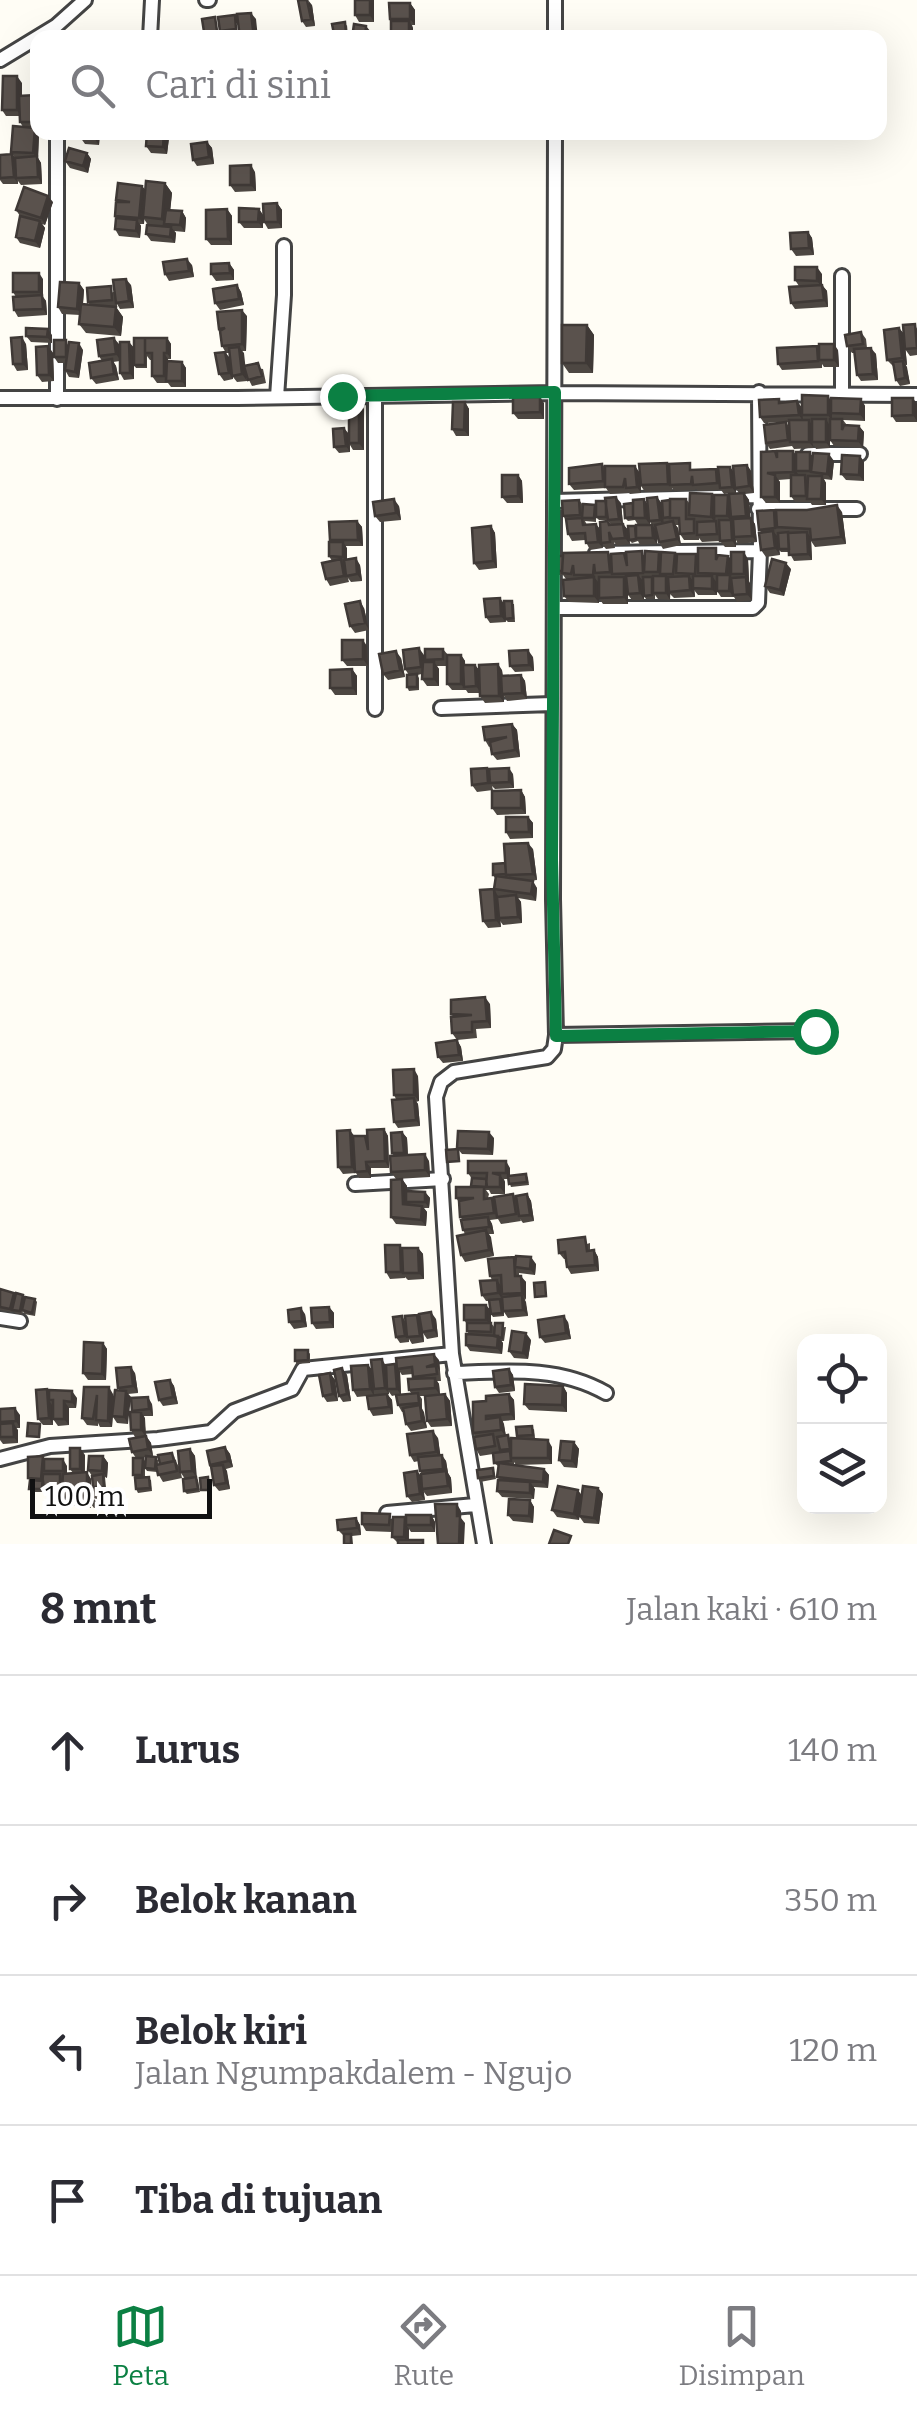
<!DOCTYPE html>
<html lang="id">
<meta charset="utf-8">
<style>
:root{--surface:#fff;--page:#f2f2f3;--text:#2b2b33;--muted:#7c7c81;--line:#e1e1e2;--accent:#0b8043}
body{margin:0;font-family:Bitter,serif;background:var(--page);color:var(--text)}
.controls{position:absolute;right:30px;bottom:30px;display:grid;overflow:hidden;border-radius:20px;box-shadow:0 10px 40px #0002}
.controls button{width:90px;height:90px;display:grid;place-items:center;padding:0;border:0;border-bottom:2px solid var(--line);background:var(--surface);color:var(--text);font:50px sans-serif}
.scale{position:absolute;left:30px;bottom:25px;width:182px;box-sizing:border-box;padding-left:10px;border:5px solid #111;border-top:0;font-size:28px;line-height:35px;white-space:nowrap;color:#111;-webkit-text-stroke:8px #fff;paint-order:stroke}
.stop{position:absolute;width:30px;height:30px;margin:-22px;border:8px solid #0b8043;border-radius:50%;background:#fff}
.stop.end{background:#0b8043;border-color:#fff;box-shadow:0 2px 10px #0008}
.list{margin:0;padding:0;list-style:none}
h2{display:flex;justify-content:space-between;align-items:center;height:130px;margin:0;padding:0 40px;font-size:42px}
h2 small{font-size:32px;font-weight:400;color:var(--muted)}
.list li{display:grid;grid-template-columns:65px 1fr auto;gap:30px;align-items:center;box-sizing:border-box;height:150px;padding:0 40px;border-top:2px solid var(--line)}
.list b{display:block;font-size:38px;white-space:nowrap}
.list p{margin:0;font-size:32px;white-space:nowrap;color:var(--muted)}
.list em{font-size:32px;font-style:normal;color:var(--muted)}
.icon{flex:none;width:55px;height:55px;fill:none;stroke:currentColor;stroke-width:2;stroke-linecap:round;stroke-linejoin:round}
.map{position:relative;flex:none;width:917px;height:1544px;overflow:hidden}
.search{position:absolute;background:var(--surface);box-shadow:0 10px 40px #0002;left:30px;right:30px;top:30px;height:110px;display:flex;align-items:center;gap:25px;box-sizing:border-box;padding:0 35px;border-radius:20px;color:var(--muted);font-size:38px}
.sheet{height:730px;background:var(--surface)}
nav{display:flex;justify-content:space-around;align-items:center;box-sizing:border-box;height:140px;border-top:2px solid var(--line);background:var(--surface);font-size:28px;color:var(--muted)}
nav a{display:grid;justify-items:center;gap:5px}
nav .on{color:var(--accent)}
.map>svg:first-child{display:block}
</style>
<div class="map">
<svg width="917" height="1544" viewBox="0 0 917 1544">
<rect width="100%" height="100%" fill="#fffdf5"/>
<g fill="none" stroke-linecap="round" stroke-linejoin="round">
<defs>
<path id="minor" d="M206,0h3
M150,38l2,-38
M555,38v-38
M0,60l56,-34 29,-26
M57,132v267
M842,394v-118
M375,396v313
M277,397l7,-102v-49
M0,398h237l318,-5 362,2
M808,454h52
M554,501l204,-5
M758,509h99
M596,553l164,-2 -1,-159
M554,608h199l5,-5 2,-52
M441,708l111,-4
M556,1035l259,-4
M355,1184l88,-5
M0,1318l20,3
M454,1373c53,-2 105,-7 152,20
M0,1459l50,-13 108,-7 53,-7 23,-21 58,-22 11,-20 149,-15
M387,1513l88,-8
M484,1544l-32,-190 -16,-257 5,-15 13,-10 93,-15 7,-8 2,-14 -3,-136 2,-767"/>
</defs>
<use href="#minor" stroke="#444" stroke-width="18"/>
<use href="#minor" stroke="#fff" stroke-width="12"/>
</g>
<path fill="#4d4742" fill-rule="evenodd" d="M374,0v22h-15l-4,-7z
M410,3l5,7v15h-3l1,3 -22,-7 -1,-2z
M312,5l3,21 -9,1 -4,-6z
M347,25l1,11 -12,2 -2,-4z
M22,83v13l16,2v30h-3l4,6 -1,24 3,5 1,21 -21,1 -3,-4v3h-15l-3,-4v-25l12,-1 3,4 -4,-6 12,-25 -3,-5v-6h-14l-4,-6z
M80,132h20l-1,13 -14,-1 -5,-7z
M169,138l-2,16 -16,-1 -5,-7z
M207,142l5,6 2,16 -17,2 -4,-6z
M87,153l4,6 -3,14 -18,-5 -5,-7z
M255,172l1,19 -21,1 -5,-7z
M165,183l7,10 -2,17 12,1 4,7 -1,14 -11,-1 2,2 -1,10 -24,-2 -5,-7 2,-9 -4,-6v5h-4l1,2 -1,12 -21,-2 -4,-7 1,-11 -1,-2 2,-14 -1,-2 26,-14 3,4z
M53,202l-8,23 -3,-1 3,4 -5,20 -20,-5 -4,-6 4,-21 -4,-6z
M277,203l5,7v18l-14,1 -4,-7z
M227,209l5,7v29h-21l-5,-6z
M259,209l4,6v13h-19l-5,-6z
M808,232l4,6 2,17 -18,1 -5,-7z
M229,263l5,7v10l-18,1 -5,-7z
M192,265l2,12 -25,4 -4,-7z
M822,274v11l5,6 1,16 -33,2 -4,-6 8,-17 -4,-6z
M43,279v18l3,4 1,14 -29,2 -4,-7 2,-13 -3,-5z
M79,283l5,7 -1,14 7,1 -2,-3 43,-17 3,23 -14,1 -3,-5v3h-1l7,10 -2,19 -35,-3 -7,-9 1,-9 -18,-1 -4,-7z
M237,285l4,7 3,13 -24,5 -5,-7z
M247,316l-1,35h-4l3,15 18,3 3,14 -14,3 -6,-12 1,7 -10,1 -4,-5v2l-9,2 -5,-7 11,-16 -1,-5h-3l-4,-7 -3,-17z
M587,325l7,10 -1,38h-24l-7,-10z
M917,327v30v-2l-7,1 -5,-7z
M899,328l5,6 3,31h-1l4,19 -10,2 -4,-6 -3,-14 -6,-6z
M861,332l5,7 1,9 9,6 2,26 -17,1 -4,-6 -2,-22h-3l-5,-7z
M52,335v8l-21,-1 -5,-6z
M167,338l4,6v15h-3v2l14,1 4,6v19h-15l-3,-4h-11l-5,-7v-16h-2l-3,-4v12h-11l-2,-3v14l-10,1 -4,-7v-12l-7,1 3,4 3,14 -23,4 -5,-6 11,-17 -3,-5 20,-12 1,8 9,-10 5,6z
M26,344l2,26 -11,1 -4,-7z
M68,344l15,6 -4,28 -10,-1 -4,-7 1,-7h-8l-4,-6z
M48,346l5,7 1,28 -12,1 -5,-7z
M817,346l2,3 19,1 1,17h-15l-2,-3v4l-40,2 -4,-6z
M779,399l2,3 16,-1 5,7 29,-8 30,-1 4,7v15l-22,-1 4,5 12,1 5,6 -1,16 -29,-2 -4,-6v8l-14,1 -2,-4v3l-20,1 -2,-3 -22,3 -4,-6 20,-21 3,5v-5l-25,1 -4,-6z
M465,402l4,7v27h-13l-4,-7z
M544,403v16h-26l-5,-6z
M917,404v18h-21l-4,-6z
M364,409v41h-11l-3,-5v7l-11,1 -5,-6 15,-12z
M793,451l3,4h16l22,6 -2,19 -8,-1 2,4v22h-14l-2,-3h-15l-4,-6v-17l-13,1 2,2v21h-14l-5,-6 16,-43z
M860,456l4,6v19l-18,-1 -5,-6z
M602,464l3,3 35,6 29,-7 26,4 38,1 14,-6 4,6 3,22 -9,1 4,6 1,18 5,6 2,18 -19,2 -2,-4v7h-11l-5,-6 -18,1 -3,-4v2h-15l-4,-6 -1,-9h-4l3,3 3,17 -18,4 -4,-7 -2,-8v10l-17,1 -2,-4 -6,2 -3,-3 23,-15 -2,-3v2l-12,1 -3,-5 -7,1 -3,-3 8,-15 11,-4 3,5 10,-7 5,7 24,-5 4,5 38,-9 2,3 9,-5 -3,-4v4l-12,1 -3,-4 -23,1 -2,-2 -1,1 -21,1 -2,-3v3l-27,1 -4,-6v7l-11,1 -2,-2v1l-18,1 -4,-6 -32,2 -5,-6z
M518,475l4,6 1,22h-16l-5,-6z
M579,500l4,5 38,-2 2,21 5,6 2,14 -13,2 -3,-4 1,6 -9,1 -4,-5 1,4 -13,2 -5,-10 -13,1 -4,-7 -1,-13 -4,-5zM596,517l3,3h9l3,5 -3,-4 -8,9 -13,-5 -2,-4 11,1z
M399,506l2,14 -21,2 -5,-6z
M842,512l4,32 -31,3 -4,-6 1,19 -18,1 -5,-9h-8l-2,-2 1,5 -14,2 -5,-7v-18l-2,-2z
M357,521l5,6 1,19h-17l1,13 13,6 2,16 -11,1 -3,-4 1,4 -19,4 -4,-7 6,-18 -3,-5 1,-16z
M491,526l4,7 2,35 -18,2 -5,-7z
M608,552l3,4 34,-1 14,-3 2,3 14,-2 2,2 21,2 23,-2 10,5 17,-1 1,22 3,19 -15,2 -3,-5h-13l-4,-6v4h-19l-4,-5 1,7 -21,1 -4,-4v6l-12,-1 -3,-4v4h-9l-2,-3v4h-12l-4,-5v9h-25l-4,-6v5l-30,-1 -5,-6 2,-17 -3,-4h-6l-2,-4z
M791,569l-7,27 -14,-3 -5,-7z
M500,598l4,6h10l1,18h-7l-3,-3 1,3 -16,1 -4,-6z
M364,608l5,22 -14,3 -5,-7z
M367,646l1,20h-21l-5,-6z
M443,649l5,6h13l4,6v4h10l4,5h23l1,6 18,-1 4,6 2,18 -20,2 -3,-5v6l-19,1 -5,-7v-3h-12l-2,-3h-14l-5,-6v-18h-10l2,3v17h-12l-5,-7v-5l-5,1 2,3v12l-10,1 -2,-4 2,-12 -4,-6 19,-14v7h3l-2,-2z
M533,657l1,14 -19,1 -5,-6z
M401,658l4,19 -17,3 -5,-6z
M352,669l5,7v19h-22l-5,-7z
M512,724l5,6 3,27 -23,3 -5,-6 -1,-8 -2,1 -4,-7z
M489,772l24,2 1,14 -19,1 -3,-3 1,4 -16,2 -5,-7z
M521,790l4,7 1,17 -29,1 -5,-7z
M528,817l5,6v15l-23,1 -4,-7z
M533,849l4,31 -10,1 10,7 -1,13 -18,-3 3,4 1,21 -19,2 -3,-4 1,6 -13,1 -5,-7 11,-32 1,-11 -2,-3 12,-12z
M490,1004l1,24 -15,1 1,9 -20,2 -5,-7 1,-17 -2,-2z
M457,1040l4,7 2,14 -20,2 -5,-6z
M418,1076l1,25 -3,1 2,2 2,22 -22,2 -4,-6 2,-23 -2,-4z
M384,1129l4,7 1,32h-18v10h-12l-3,-5 -13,1 -5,-7 17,-31 12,3z
M402,1132l5,6 1,17 21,6 1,16 -34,2 -5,-7 3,-16 -2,-3z
M494,1138l-1,17 -31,-1 -5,-6z
M510,1168v8l16,-2 2,4 1,7 -18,2 -3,-8h-4l1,3v12h-14l-2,-4h-3l3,4 -1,4 7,3 18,-7 3,4 11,-4 4,7 3,20 -11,2 -3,-4 1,2 -20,3 -3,-5 -8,1 2,4 2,10h-5l5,22 -29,6 -4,-7 4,-21 -2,-4v-10l-3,-3 -1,-15 -3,-4 16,-11v-8l-4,-6z
M402,1179l5,7v5l18,1 5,6 -1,10h-5l3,4 -1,14 -30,-2 -5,-7z
M590,1243v8l4,-1 4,7 1,14 -28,3 -4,-7 -1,-8h-2l-5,-6z
M402,1248h16l5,6 1,25 -16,1 -3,-3v1l-15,1 -4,-7z
M514,1257l2,3 20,4 -1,11 -16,-2v3l7,6 -1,18 3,16 -20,2 -4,-6v4l-11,1 -2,-3v9l4,5 11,-1 -2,14h-3l2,2 -1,11 -32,-3 -4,-6 3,-11 -2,-3v-7l-3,-4 22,-15 5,6 -2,-10h-3l-4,-6 10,-15 -2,-4z
M0,1289l15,6 20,4 2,3 -2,14 -11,-2 -1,-3 -1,4 -7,-2 -2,-3 -1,2 -12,-2z
M329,1307l5,6v15l-18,1 -4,-6z
M305,1314l2,13 -13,2 -5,-7z
M417,1315l3,4h16l2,18 -11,2 -4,-6 1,9 -12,2 -3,-5v3l-9,1 -4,-6 6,-21 3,5z
M568,1322l3,17 -26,4 -5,-6z
M531,1340l-3,19 -14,-1 -5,-7z
M103,1343l4,6 -1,31h-18l-5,-7z
M310,1353v10l-13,1 -2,-3z
M439,1360l2,21h-4l2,3 1,11 5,-1 5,7 2,25 -21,1 -4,-6 -2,-25h-5l2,3v10l5,19 -16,3 -5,-7 -2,-12h-2l-4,-7 -2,-10 -4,1 -3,-4v2h-2l5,6 1,14 -20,2 -4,-7 -2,-13 -10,1 -4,-7 15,-25 4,5 14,-5 11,2zM400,1372l2,3 11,-1 2,5 -6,11 2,3 -10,2z
M342,1368l5,7 4,26 -8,1 -4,-6z
M509,1369l4,6 2,16 -16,2 -4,-6z
M135,1373l3,20 -10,1v30l-11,-1 -4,-6 -1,10h-12l-2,-4v3l-11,-1 -5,-7 31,-24v16l6,-20 -1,-2z
M330,1373l5,7 3,21 -11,1 -4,-6z
M170,1380l4,6 4,18 -15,2 -4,-6z
M563,1386l4,7v19l-38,-2 -5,-6z
M47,1389l2,3 28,6 -1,10h-7v17l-11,1 -5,-7 -1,-14 1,20h-10l-5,-6z
M509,1394l5,6 1,20 -12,1 3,15 4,3 1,5 7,-6 -1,-2 17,-7 1,9 -11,1 28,8v17l-36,1 -2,-3v2l-5,1 35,4 5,6 -1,13 -14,-1v12l-32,-2 -5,-6 3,-11 -3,-3 1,-11 -4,-3 -1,-9 -13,2 -4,-7v-12l-3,-4 13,-32z
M152,1404l1,12h-9l2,20 5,7 2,13 5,4v4l16,-8 2,6 4,6 10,-19 5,7 1,22 2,2 2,12 -13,2 -3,-3 1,-12 -4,-6 1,5 -19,4 -6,-10 -10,-1 -2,-3 1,-11 -8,1h5l2,3v16l6,3 1,11 -14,2 -2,-4 -1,-11 -2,-3 3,-17 -4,-6 11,-15h-8l-4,-7 1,-19z
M0,1409l20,6v13h-4l2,15 -15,1 -3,-4z
M438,1438l2,17 6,6 2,12 3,5 1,15 -25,3 -4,-5 2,9 -13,2 -5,-6 10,-25 4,5v-2l-2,-13 -5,1 -4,-7z
M574,1442l5,7 -2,19 -13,-1 -5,-7z
M225,1447l5,7 3,13 -7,2 4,20 -11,2 -5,-6 -4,-20z
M85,1455v17l6,7v8h2l-1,-11 -4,-6 15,-14 5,7 -1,15 -2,-1 3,31h-14l-3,-4v4l-25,-4 -5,-9h-14l-2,-3h-13l-3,-3 1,-9 -2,-2 15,-22 2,3 22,7v8l6,-1 -3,-4z
M493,1468l3,11 -16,3 -2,-4z
M598,1488l5,6 -4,30 -15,-1 -5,-7v4l-22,-3 -5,-7z
M530,1500l4,7 -1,16 -20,-2 -5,-6z
M431,1515l4,7v10h-24l-2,-3v11l-11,3 -6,-6v-5l-26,-1 -4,-7 31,-5 12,-2 1,3z
M356,1518l4,7 1,10 -9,1 1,8h-9v-8l-6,-6z"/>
<path fill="#3f3936" d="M308,0l4,5 3,21 -4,-7z
M370,0h4v22l-4,-7z
M410,3l5,7v15l-5,-6z
M251,13l5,6 2,19h-4z
M409,21l4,7v10h-4z
M366,26l5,6 -1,6h-5z
M17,76l5,7 -1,33 -4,-6z
M35,128l4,6 -1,24 3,5 1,21 -4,-7 -1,-19 -4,-5z
M95,132h5l-1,13 -5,-7z
M165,132l4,6 -2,16 -4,-7z
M207,142l5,6 2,16 -5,-7z
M87,153l4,6 -3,14 -5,-7z
M12,154l5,7 -1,17 2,6 -4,-7z
M251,165l4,7 1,19 -5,-6z
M165,183l7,10 -3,31h-4l-3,-5z
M142,186l5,6 -3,32 -5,-6z
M48,196l5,6 -8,23 -4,-7z
M277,203l5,7v18l-4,-6z
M227,209l5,7v29l-4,-6z
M259,209l4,6v13l-5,-6z
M182,211l4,7 -1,14 -5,-7z
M137,220l4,6 -1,12 -4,-7z
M40,221l5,7 -5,20 -5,-7z
M171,227l5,6 -1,10 -5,-6z
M808,232l4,6 2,17 -5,-7z
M187,259l5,6 2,12 -5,-6z
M229,263l5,7v10l-4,-7z
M817,267l5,7v13l-5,-6z
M39,273l4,6v18l3,4 1,14 -4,-6 -1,-13 -3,-4z
M126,279l5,6 3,23 -5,-7z
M79,283l5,7 -2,25 -5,-6z
M237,285l4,7 3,13 -5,-6z
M822,285l5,6 1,16 -4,-7z
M116,307l7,10 -2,19 -7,-9z
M242,310l5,6 -1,35 -4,-7z
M587,325l7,10 -1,38 -7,-10z
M899,328l5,6 3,31 -5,-7z
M48,329l4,6v8l-5,-6z
M22,337l4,7 2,26 -5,-6z
M114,338l5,6 2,17 -5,-7z
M167,338l4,6v15l-4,-6z
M129,342l5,6v31l-4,-6z
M79,343l4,7 -4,28 -4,-6z
M834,344l4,6 1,17 -5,-7z
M48,346l5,7 1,28 -5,-6z
M239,347l5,6 3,28 -5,-7z
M871,348l5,6 2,26 -5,-6z
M225,352l5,6 3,21 -4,-6z
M164,353l4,6 1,24 -5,-7z
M112,359l4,7 3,14 -5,-6z
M903,361l4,6 3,17 -5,-6z
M182,362l4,6v19l-4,-6z
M828,396l4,6v19l-4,-6z
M540,397l4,6v16l-4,-7z
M913,398l4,6v17l-4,-6z
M861,399l4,7v15l-5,-7z
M797,401l5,7 1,13 -4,-6z
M359,402l5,7v41l-5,-7z
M465,402l4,7v27l-5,-6z
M826,419l4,7v22l-4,-6z
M809,420l4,7 -1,15 2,6 -5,-6z
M859,426l5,6 -1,16 -5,-7z
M344,428l5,6 1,18 -4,-6z
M793,451l4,6 -1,14 2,3v5l-5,-7z
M829,454l5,7 -2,19 -5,-6z
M860,456l4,6v19l-5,-6z
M747,465l4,6 3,22 -5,-7z
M635,466l5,7 1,20 -4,-6z
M730,467l5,6 1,20 -4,-6z
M518,475l4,6 1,22 -5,-7z
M775,475l5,7v21l-5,-6z
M822,476l4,7v22l-5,-6z
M744,493l5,7 2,22 -5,-6z
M712,494l5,7 -2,22 -4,-6z
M728,495l4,6v20l3,5 -1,11 2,3v7l-4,-7 -1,-19 -4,-5z
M616,497l5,6 2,22 -4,-6z
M657,497l5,7 2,22 -4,-6z
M394,499l5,7 2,14 -5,-7z
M644,499l5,7 1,18 -5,-6z
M837,505l5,7 4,32 -5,-7z
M751,518l4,6 2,18 -5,-6z
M357,521l5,6 1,19 -5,-6z
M673,521l5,7 3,17 -4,-6z
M596,524l5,6 2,18 -5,-6z
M623,524l5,6 2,14 -5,-6z
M652,525l5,6v13l-4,-6z
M491,526l4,7 2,35 -4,-7z
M773,531l5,6 2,18 -5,-7z
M807,532l4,6 1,22 -4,-6z
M343,542l4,6v15l-4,-6z
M744,552l4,7 1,22 -5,-7z
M728,556l5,6 -2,15 3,4v16l-5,-6 -3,-17z
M356,558l4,7 2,16 -5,-7z
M786,563l5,6 -7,27 -4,-6z
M638,575l5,6 1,19 -4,-7z
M666,576l5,6 -1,18 -4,-7z
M689,576l5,6 1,15 -5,-7z
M712,576l5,7v12l-5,-6z
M594,577l5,6v20l-5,-7z
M624,577l4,7v20l-4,-7z
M746,577l4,6 2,17 -5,-6z
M500,598l4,6 2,18 -5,-6z
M360,601l4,7 5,22 -4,-7z
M363,640l4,6 1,20 -5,-7z
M419,648l5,7 2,19 -5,-7z
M528,650l5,7 1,14 -5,-6z
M396,651l5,7 4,19 -5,-7z
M461,655l4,6 1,25 -2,1 2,3 -5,-6z
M434,662l5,7v17l-5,-7z
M498,664l4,6 2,32 -5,-6z
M475,665l5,6 1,22 -5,-7z
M352,669l5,7v19l-4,-7z
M521,675l4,6 2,18 -5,-6z
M512,724l5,6 3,27 -5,-7z
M509,768l4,6 1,14 -5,-6z
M521,790l4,7 1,17 -5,-6z
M528,817l5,6v15l-4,-6z
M528,843l5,6 4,31 -4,-6z
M533,881l4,7 -1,13 -5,-7z
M494,889l4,7 3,31 -5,-7z
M516,895l5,7 1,21 -4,-6z
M485,997l5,7 1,24 -4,-7z
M457,1040l4,7 2,14 -4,-6z
M414,1069l4,7 1,25 -5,-6z
M414,1098l4,6 2,22 -4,-6z
M384,1129l4,7 1,32 -4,-7z
M350,1130l5,7 1,36 -4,-6z
M402,1132l5,6 1,21 -4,-6z
M489,1132l5,6 -1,17 -5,-6z
M425,1154l4,7 1,16 -5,-7z
M506,1161l4,7v11l-4,-6z
M366,1162l5,6v10l-4,-7z
M500,1175l5,7v12l-5,-7z
M402,1179l5,7v25l-4,-7z
M425,1192l5,6 -1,10 -4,-6z
M527,1194l4,7 3,20 -4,-6z
M422,1206l5,6 -1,14 -5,-6z
M488,1217l4,7 2,10 -5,-7z
M486,1230l5,7 3,19 -5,-6z
M418,1248l5,6 1,25 -5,-6z
M594,1250l4,7 1,14 -4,-6z
M531,1257l5,7 -1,11 -5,-6z
M521,1276l5,6v18l-4,-7z
M497,1280l4,6 2,14 -5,-7z
M522,1295l4,7 2,14 -5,-6z
M486,1305l5,6v15l-5,-6z
M329,1307l5,6v15l-4,-6z
M301,1308l4,6 2,13 -5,-6z
M431,1312l5,7 2,18 -4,-7z
M417,1315l5,6 2,21 -4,-6z
M564,1316l4,6 3,17 -5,-6z
M526,1333l5,7 -3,19 -5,-6z
M498,1336l5,7 -1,11 -5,-6z
M103,1343l4,6 -1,31 -4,-6z
M434,1354l5,6 1,11 -5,-7z
M382,1359l4,7 1,23 2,5 -4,-6z
M395,1364l5,8 1,23 -4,-6z
M368,1365l5,6 1,25 -4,-7z
M131,1367l4,6 3,20 -5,-7z
M342,1368l5,7 4,26 -4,-7z
M509,1369l4,6 2,16 -4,-6z
M330,1373l5,7 3,21 -5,-7z
M435,1378l4,6 1,11 -5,-7z
M170,1380l4,6 4,18 -5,-7z
M563,1386l4,7v19l-5,-7z
M109,1387l4,7 -1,33 -4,-6z
M47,1389l4,7 -2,4 3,5 1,20 -4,-7z
M72,1391l5,7 -1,10 -4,-6z
M126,1391l5,6 -3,27 -4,-7z
M387,1394l5,6 1,14 -4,-7z
M445,1394l5,7 2,25 -5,-7z
M509,1394l5,6 1,20 -4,-6z
M148,1397l4,7 1,12 -4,-7z
M64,1401l5,7v17l-5,-6z
M420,1405l4,7 3,16 -5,-7z
M15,1408l5,7v13l-4,-7z
M141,1412l4,6 1,19 -5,-7z
M500,1417l4,7 2,13 -5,-7z
M13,1423l5,7v13l-4,-6z
M433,1431l5,7 3,21 -5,-7z
M146,1436l5,7 2,13 -5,-7z
M548,1440l4,7v17l-4,-6z
M574,1442l5,7 -2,19 -5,-7z
M225,1447l5,7 3,13 -5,-6z
M80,1448l5,7 -1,21 -4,-7z
M190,1449l5,7 2,22 -5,-7z
M442,1455l4,6 2,12 3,5 1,15 -4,-7 -1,-13 -4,-4z
M103,1456l5,7 -1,15 -5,-7z
M63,1459l4,7v12l-4,-7z
M223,1465l4,6 3,18 -4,-6z
M544,1469l5,6 -1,13 -5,-6z
M417,1471l5,7 3,22 -5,-6z
M87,1472l4,7v15l-4,-6z
M530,1482l5,7 -1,10 -4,-6z
M103,1487l5,7v14l-4,-6z
M598,1488l5,6 -4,30 -5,-6z
M578,1490l5,7 -4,23 -5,-6z
M530,1500l4,7 -1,16 -4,-7z
M457,1504l4,7v7l4,5 -1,21h-5z
M431,1515l4,7v10l-4,-7z
M405,1517l4,7 -3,1 3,4 -1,15 -4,-7z
M356,1518l4,7 1,10 -4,-7z"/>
<path fill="#5a524d" stroke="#3f3936" stroke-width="2.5" d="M298,0h9l4,19 -9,2z
M355,0h15v15h-15z
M389,3h21v16h-20z
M251,13l3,25h-14l-3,-24z
M235,15l1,14 -16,2 -2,-14z
M215,17l3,21h-13l-3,-19z
M391,21h18v17h-18z
M345,22l1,11 -12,1 -2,-10z
M354,24l12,2 -1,12h-13z
M236,31l1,7h-16l-1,-4z
M3,76h14v34h-15z
M36,95v27h-16l-1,-26z
M13,126l22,2 -2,25 -22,-1z
M80,132h15l-1,6 -14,-1z
M147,132h17l-1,15 -17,-1z
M207,142l2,15 -16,3 -2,-16z
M69,148l18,5 -4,13 -18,-5z
M12,154l2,23 -14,1v-23z
M37,156l1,21 -22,1 -1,-20z
M251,165v20h-21v-19z
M146,181l19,2 -3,36 -19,-2z
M118,183l24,3 -3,32 -24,-2 1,-14h14l-14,-2z
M24,187l24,9 -7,22 -25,-8z
M277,203l1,19h-14l-1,-18z
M239,208l20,1 -1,13h-19z
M227,209l1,30h-22v-29z
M166,210l16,1 -2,14 -16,-1z
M20,216l20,5 -5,20 -19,-4z
M116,218l21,2 -1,11 -21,-2z
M147,225l24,2 -1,10 -24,-3z
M808,232l1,16 -18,1 -1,-16z
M187,259l2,12 -24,3 -2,-12z
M229,263l1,10 -19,1v-10z
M795,267h22v14l-22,-1z
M13,273h26v19h-26z
M126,279l3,22 -13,2 -3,-23z
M60,282l19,1 -2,26 -19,-2z
M237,285l2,14 -24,4 -2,-14z
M822,285l2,15 -33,3 -2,-16z
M111,286l1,14 -24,2 -1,-14z
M42,295l1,14 -29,1 -1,-13z
M81,304l35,3 -2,20 -35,-3z
M242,310v34l-20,2 -2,-15 5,-3 -6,1 -2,-17z
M915,324l2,24 -12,1 -2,-24z
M562,325h25l-1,38h-24z
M26,328l22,1 -1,8 -21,-1z
M899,328l3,30 -15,2 -3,-30z
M861,332l2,12 -16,2 -2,-11z
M22,337l1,27h-10l-2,-26z
M114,338l2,16 -17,2 -2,-16z
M134,338h11v27h-11z
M145,338h22v15h-3v23h-12v-23h-7z
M54,340h12v17h-12z
M69,342l10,1 -4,29 -10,-2z
M120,342h9l1,31h-10z
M819,344h15v16h-15z
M48,346l1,29h-12l-1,-28z
M817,346l1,15 -40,3 -1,-16z
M239,347l3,27 -10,2 -3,-28z
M871,348l2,26 -16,1 -3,-26z
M225,352l4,21 -10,1 -4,-21z
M112,359l2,15 -23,4 -2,-15z
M167,361l15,1v19h-16z
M903,361l2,17 -9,2 -3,-18z
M258,363l4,13 -14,4 -4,-14z
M802,395l26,1v19h-26z
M513,397h27v15l-27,1z
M831,398l30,1 -1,15 -29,-1z
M892,398h21v17l-21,1z
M779,399v4l18,-2 2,14 -39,2 -1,-17z
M349,402h10v41h-10z
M453,402h12l-1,28 -12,-1z
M812,419h14v23h-14z
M830,419h12v11l2,-5 15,1 -1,15 -28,-1z
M789,420h20v22h-19z
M786,422l2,18 -22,3 -2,-18z
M344,428l2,18 -12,1 -1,-18z
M775,451l2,7v-7h16v21l-26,1 8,2v22h-14v-45z
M796,452h14v19h-14z
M813,453l16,1 -2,20 -16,-2z
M842,455l18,1 -1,19 -18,-1z
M667,463l1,21 -27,1 -2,-21z
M690,463v7l26,-1 1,14 -24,2 -1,-9 -1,8 -21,1 -1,-21z
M602,464l1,17 -34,3v-16z
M747,465l2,21 -14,2 -2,-22z
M605,466h30l2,21 -11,1 -1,-10 -2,9h-18z
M718,467h12l2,20 -12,1z
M502,475h16v21l-16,1z
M791,475h14l1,21h-15z
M808,476h14l-1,23h-14z
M690,493l22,1 -1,23 -22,-2z
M744,493l2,23 -15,1 -2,-23z
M714,495h14l-1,21h-13z
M616,497l3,22 -11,1 -3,-22z
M657,497l3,23 -11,1 -2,-23z
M394,499l2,14 -21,3 -2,-14z
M644,499l1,19h-12v-18z
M670,499h16v20h8v14l-14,1 -1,-16h-9z
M579,500l1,15 -17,1 -1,-15z
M670,500v17l-7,1 -1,-17z
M596,501h10v16h-10z
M633,503v14l-8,1 -1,-14z
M583,504l12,1 -1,13h-12z
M837,505l4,32 -30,3 -1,-11 -33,-2 -1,-17h31z
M774,510l1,18 -16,2 -2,-19z
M582,518l1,7 13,-1 2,18 -12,1 -1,-10 -17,1 -2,-15z
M751,518l1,18 -18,1 -1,-18z
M719,520h12l1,20 -12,1z
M357,521l1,19h-28l-1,-18z
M608,521l1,4 14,-1 2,14 -13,1 -3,-7 1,10 -9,1 -1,-21z
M673,521l4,18 -18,3 -4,-17z
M716,521l1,13 -20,1v-13z
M636,525h16l1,13h-17z
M491,526l2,35 -19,2 -2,-35z
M628,526h7l1,13 -7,1z
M773,531l2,17 -14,2 -2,-17z
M788,532l1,17h-10l-1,-16z
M807,532l1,22 -19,1 -1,-22z
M329,542h14v15l-14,-1z
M698,548h18v12l2,-5 10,1 -2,18 -28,-1z
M642,551l1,22 -31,1 -1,-20 13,-1 3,13 -1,-14z
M645,551l14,1 -1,20h-14z
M608,552l2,20 -15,1 -1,-9 -1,11h-19l-1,-10 -2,9 -9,-1 1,-20z
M661,552l14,1 -2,21h-13z
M731,552h13v22h-13z
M677,554h19l-1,20 -19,-1z
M554,556h9l-1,15h-7z
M356,558l1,16 -11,2 -2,-16z
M341,559l3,17 -18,3 -4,-16z
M772,559l14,4 -6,27 -15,-4z
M638,575l2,18 -12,1 -2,-18z
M717,575h13l-1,16h-12z
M653,576h13v17h-13z
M689,576l1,14 -21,2 -1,-15z
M693,576h19v13l-19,-1z
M594,577v19h-30l-1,-16z
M599,577h25v20l-25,1z
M643,577h9v18l-8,1z
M746,577l1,17 -14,1 -2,-17z
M500,598l1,18 -15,1 -2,-18z
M360,601l5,22 -15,3 -5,-22z
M504,601h8l1,17 -8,1z
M342,640h21v19l-21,1z
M419,648l2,19 -16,2 -2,-19z
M425,649h18v10l-18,1z
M528,650l1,15 -19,1 -1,-15z
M396,651l4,19 -17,4 -4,-20z
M447,655h14v29h-14z
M423,662h11v17h-12z
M498,664l1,32h-19l-1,-31z
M463,665h12l1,21 -12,1z
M352,669l1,19h-23v-18z
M417,674v13h-10v-12z
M521,675l1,18 -20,1 -1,-18z
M512,724l3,26 -23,4 -2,-12 17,-5 -22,3 -2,-13z
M487,768l1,15 -16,2 -1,-16z
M509,768v14l-19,1 -1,-14z
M521,790v18h-29v-17z
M506,817h22l1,15h-23z
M528,843l5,31 -27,1 -2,-31z
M505,863l1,11 -13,1v-11z
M496,876l37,5 -2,13 -37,-5z
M494,889l2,31 -13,1 -3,-31z
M516,895l2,22 -19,1 -2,-21z
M485,997l2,24 -15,1v10l-20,1 -1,-16 21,-2 -21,-1v-14z
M457,1040l2,15 -21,2 -2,-14z
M414,1069v26h-20l-1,-25z
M414,1098l2,22 -22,2 -2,-22z
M384,1129l1,32 -19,1 1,9 -12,1 -2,-36h12l3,14 -1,-20z
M350,1130l2,37h-14l-1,-36z
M458,1131l31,1 -1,17 -31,-1z
M402,1132l2,21h-12l-1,-20z
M458,1149l1,12 -12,1 -1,-12z
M425,1154v16l-34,2 -1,-16z
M468,1161h38v12h-14l8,2v12h-14l1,-14h-19z
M526,1174l1,8 -18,2 -1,-8z
M472,1178l14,1 1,8 -16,-1z
M402,1179l1,25 19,2 -1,14 -30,-3v-37z
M456,1187h28v12l8,-1 2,15 -34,4 -1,-16 15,-3h-18z
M406,1191l19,1v10h-19z
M513,1194l3,20 -19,3 -3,-20z
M527,1194l3,21 -11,1 -3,-20z
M488,1217l1,10 -26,3 -2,-10z
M486,1230l3,20 -28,5 -4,-19z
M585,1237l2,14 7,-1 1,15 -28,2 -2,-15 -6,1 -1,-13z
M385,1245h15l1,27h-15z
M402,1248h16l1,25h-16z
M516,1256l15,1 -1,12 -15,-2z
M514,1257l1,19h6l1,17 -20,1 -1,-19 -11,1 -2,-17z
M497,1280l1,13 -16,2 -2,-14z
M545,1282l1,14 -11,1 -1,-14z
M0,1289l14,4 -4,16 -10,-2z
M16,1293l7,2 -3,16 -8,-1z
M522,1295l1,15 -20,1 -1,-14z
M25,1297l10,2 -3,14 -10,-3z
M500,1299l2,14 -11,1 -2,-14z
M464,1305h22v15h-22z
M329,1307l1,15 -18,1 -1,-15z
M301,1308l1,13 -13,1 -1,-12z
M431,1312l3,18 -12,2 -3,-18z
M417,1315l3,21 -13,1 -2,-21z
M402,1316l3,20 -9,1 -3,-20z
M564,1316l2,17 -26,4 -2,-17z
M467,1323h24v9l-24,-1z
M495,1323h8l-1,15 -8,-2z
M512,1331l14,2 -3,20 -14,-2z
M466,1334l32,2 -1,12 -31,-3z
M84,1342l19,1 -1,31 -19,-1z
M295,1350h13v10l-13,1z
M434,1354l1,10 -9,3 10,-1 1,8 -24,3 -1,-10 -15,2 -1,-11z
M382,1359l3,29 -11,1 -3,-29z
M395,1364l2,25h-10l-1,-24z
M368,1365l2,24 -17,1 -2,-24z
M131,1367l2,19 -15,2 -2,-20z
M342,1368l5,26 -8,2 -5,-26z
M509,1369l2,16 -16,2 -2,-16z
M330,1373l3,21 -10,2 -4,-21z
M435,1378v10l-26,2 -1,-11z
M170,1380l3,17 -14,3 -4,-18z
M525,1384l38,2 -1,19 -38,-1z
M84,1387h25l-1,34 -12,-1 1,-25 -4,24 -11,-1z
M47,1389l2,29 -11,1 -2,-29z
M49,1390l23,1v11l-8,-1v18h-11v-19h-4z
M115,1390l11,1 -2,26 -12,-1z
M418,1393l1,10 -21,2 -2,-10z
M387,1394l2,13 -20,2 -2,-13z
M445,1394l2,25 -20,2 -2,-25z
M509,1394l2,20 -25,2v3l14,-2 1,13 -28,3v-31l13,-1v-5z
M148,1397l1,12 -17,2 -1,-13z
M420,1405l2,16 -16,3 -3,-16z
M15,1408l1,13 -16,1v-13z
M130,1412h11v18h-10z
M13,1423l1,14h-14v-13z
M28,1423l12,1 -1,13 -12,-1z
M532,1426l1,9 -16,1 -1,-9z
M433,1431l3,21 -26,3 -3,-21z
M493,1434l2,12 -19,3 -2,-12z
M508,1435l2,14 -10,1 -3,-13z
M146,1436l2,13 -16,3 -3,-13z
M511,1438l37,2v18h-37z
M561,1441l13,1 -2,19 -13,-1z
M225,1447l3,14 -18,4 -3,-14z
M70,1448h10v21h-10z
M190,1449l2,22 -12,1 -2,-21z
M510,1451l1,10 -17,2 -1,-10z
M172,1453l2,8 -14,3 -2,-9z
M442,1455l1,14 -23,2 -2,-14z
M43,1456l-2,23 -13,-1v-21z
M89,1456h14l-1,15 -14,-1z
M146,1456l10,1 -1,12 -10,-1z
M133,1458h10l-1,17h-9z
M44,1459h19v12h-19z
M175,1461l2,10 -19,4 -2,-10z
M499,1463l45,6 -1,13 -46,-5z
M223,1465l3,18 -12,2 -3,-19z
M493,1468l1,8 -16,2 -1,-8z
M417,1471l3,23 -13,2 -3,-23z
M446,1471l2,15 -26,3 -1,-15z
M87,1472v16h-25l1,-14z
M43,1474h17v15l-18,-1z
M103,1474l1,13h-11l-1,-11z
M149,1477l1,11 -14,1 -1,-11z
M196,1477l2,12 -14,2 -1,-12z
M208,1477l1,13h-8l-1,-12z
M30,1480l13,1 1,8h-15z
M498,1480l32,2v11l-33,-2z
M558,1486l20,4 -4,24 -22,-4z
M583,1486l15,2 -4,30 -15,-2z
M89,1487h14l1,15h-14z
M62,1489l25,2 -1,11 -25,-5z
M509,1499l21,1 -1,16 -21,-1z
M435,1504h22v12h3l-1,28h-21z
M362,1513l28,1 -1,11 -27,-1z
M406,1515h25v10h-25z
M393,1517h12l-1,20h-12z
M356,1518l1,10 -19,2 -1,-10z
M554,1530l17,6 -3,8h-19z
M344,1534h7v10h-7z
M398,1540h25v4h-25z"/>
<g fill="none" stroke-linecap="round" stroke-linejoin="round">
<path stroke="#0b8043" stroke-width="12" d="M342,396l213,-4 -3,468 4,176 259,-5"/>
</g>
</svg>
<div class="controls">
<button><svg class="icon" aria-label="locate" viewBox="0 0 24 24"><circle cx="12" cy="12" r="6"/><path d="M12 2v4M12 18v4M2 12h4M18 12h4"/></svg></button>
<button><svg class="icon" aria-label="layers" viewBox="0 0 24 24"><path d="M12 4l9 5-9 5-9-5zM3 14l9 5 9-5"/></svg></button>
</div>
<div class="scale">100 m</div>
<div class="stop" style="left:815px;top:1031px"></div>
<div class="stop end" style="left:342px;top:396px"></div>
<div class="search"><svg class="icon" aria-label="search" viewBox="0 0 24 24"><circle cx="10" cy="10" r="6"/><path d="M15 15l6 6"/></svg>Cari di sini</div>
</div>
<section class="sheet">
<h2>8 mnt<small>Jalan kaki · 610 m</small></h2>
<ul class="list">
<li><svg class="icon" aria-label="ahead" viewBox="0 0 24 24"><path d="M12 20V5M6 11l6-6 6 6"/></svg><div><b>Lurus</b></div><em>140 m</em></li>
<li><svg class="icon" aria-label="right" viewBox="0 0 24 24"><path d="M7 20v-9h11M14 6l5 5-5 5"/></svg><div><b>Belok kanan</b></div><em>350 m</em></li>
<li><svg class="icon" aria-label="left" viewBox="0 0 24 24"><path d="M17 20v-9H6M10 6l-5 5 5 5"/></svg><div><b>Belok kiri</b><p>Jalan Ngumpakdalem - Ngujo</p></div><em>120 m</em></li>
<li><svg class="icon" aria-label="arrive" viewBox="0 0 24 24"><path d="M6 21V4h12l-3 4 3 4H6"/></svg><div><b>Tiba di tujuan</b></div></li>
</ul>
</section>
<nav>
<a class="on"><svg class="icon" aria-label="map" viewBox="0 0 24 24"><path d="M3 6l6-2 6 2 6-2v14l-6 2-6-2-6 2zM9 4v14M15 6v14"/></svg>Peta</a>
<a><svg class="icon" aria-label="directions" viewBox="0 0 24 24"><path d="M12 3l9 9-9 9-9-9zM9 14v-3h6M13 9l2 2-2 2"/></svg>Rute</a>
<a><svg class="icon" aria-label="saved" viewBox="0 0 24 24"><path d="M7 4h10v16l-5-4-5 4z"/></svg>Disimpan</a>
</nav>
